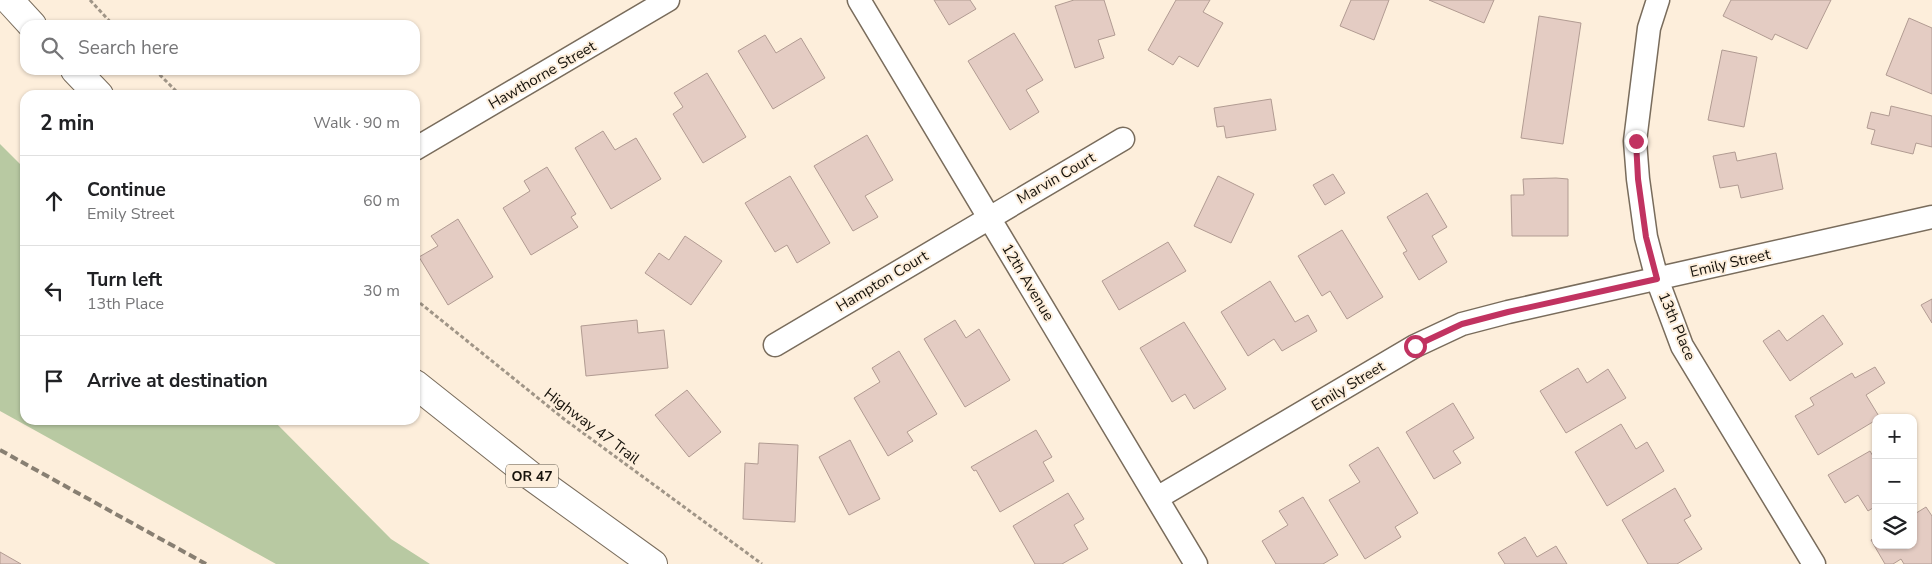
<!DOCTYPE html>
<meta charset="utf-8">
<style>
:root{--surface:#fff;--page:#f2f2f2;--text:#202124;--muted:#757577;--line:#e0e0e0}
body{margin:0;font-family:"Nunito Sans",sans-serif;background:var(--page);color:var(--text)}
.controls{position:absolute;right:15px;bottom:15px;display:grid;overflow:hidden;border-radius:10px;box-shadow:0 1px 4px #0004}
.controls button{width:45px;height:45px;display:grid;place-items:center;padding:0;border:0;border-bottom:1px solid var(--line);background:var(--surface);color:var(--text);font:25px sans-serif}
.stop{position:absolute;width:15px;height:15px;margin:-11px;border:4px solid #c13361;border-radius:50%;background:#fff}
.stop.end{background:#c13361;border-color:#fff;box-shadow:0 1px 5px #0008}
.list{margin:0;padding:0;list-style:none}
h2{display:flex;justify-content:space-between;align-items:center;height:65px;margin:0;padding:0 20px;font-size:21px}
h2 small{font-size:16px;font-weight:400;color:var(--muted)}
.list li{display:grid;grid-template-columns:32px 1fr auto;gap:15px;align-items:center;box-sizing:border-box;height:90px;padding:0 20px;border-top:1px solid var(--line)}
.list b{display:block;font-size:19px;white-space:nowrap}
.list p{margin:0;font-size:16px;white-space:nowrap;color:var(--muted)}
.list em{font-size:16px;font-style:normal;color:var(--muted)}
.icon{flex:none;width:28px;height:28px;fill:none;stroke:currentColor;stroke-width:2;stroke-linecap:round;stroke-linejoin:round}
.map{position:relative;flex:none;width:1932px;height:564px;overflow:hidden}
.search{position:absolute;background:var(--surface);box-shadow:0 1px 4px #0004;left:20px;top:20px;width:400px;height:55px;display:flex;align-items:center;gap:12px;box-sizing:border-box;padding:0 18px;border-radius:15px;color:var(--muted);font-size:19px}
.panel{position:absolute;background:var(--surface);box-shadow:0 1px 4px #0004;left:20px;top:90px;width:400px;height:335px;border-radius:15px}
.map>svg:first-child{display:block}
</style>
<div class="map">
<svg width="1932" height="564" viewBox="0 0 1932 564">
<rect width="100%" height="100%" fill="#fdeedb"/>
<path fill="#b8c9a2" d="M0,144l25,25v251h248l118,119 39,25h-154l-276,-153z"/>
<path fill="#e4ccc3" stroke="#b19b92" d="M934,0h36l6,9 -27,16z
M1074,0h30l11,35 -17,5 6,18 -29,10 -20,-62z
M1176,0h34l-7,12 20,11 -25,44 -19,-11 -6,9 -25,-15z
M1351,0h38l-15,40 -34,-14z
M1429,0h65l-10,23z
M1731,0h100l-24,49 -32,-15 -3,6 -49,-24z
M1539,16l42,7 -18,121 -42,-6z
M1909,18l23,10v66l-46,-19z
M1014,33l29,47 -17,10 13,22 -29,18 -42,-69z
M765,35l11,18 25,-15 24,40 -52,31 -35,-58z
M1722,50l35,7 -13,70 -36,-7z
M707,73l39,64 -43,26 -30,-49 10,-7 -9,-14z
M1271,99l5,31 -50,8 -2,-12 -7,1 -3,-19z
M1891,106l41,10v31l-16,-4 -3,11 -42,-10 4,-14 -8,-2 4,-16 18,4z
M603,131l12,19 21,-12 25,41 -50,30 -36,-61z
M867,135l26,45 -28,16 13,21 -25,14 -39,-65z
M1735,152l2,9 39,-8 7,36 -42,9 -3,-13 -18,3 -7,-32z
M547,167l29,47 -5,3 7,10 -47,28 -28,-47 27,-17 -6,-10z
M1333,174l12,19 -20,12 -12,-20z
M790,176l40,67 -33,20 -10,-18 -12,7 -30,-49z
M1218,176l36,18 -23,49 -37,-17z
M1556,178l12,1v57h-56l-1,-41h13l-1,-16z
M1427,193l20,34 -15,9 15,26 -28,18 -16,-27 4,-2 -20,-34z
M458,219l35,58 -45,28 -29,-48 19,-11 -7,-10z
M1342,230l41,67 -36,22 -17,-28 -8,5 -24,-40z
M685,236l37,25 -31,44 -46,-32 14,-20 10,7z
M1168,242l18,29 -67,39 -17,-29z
M1270,281l25,41 13,-7 9,16 -35,20 -8,-12 -26,17 -27,-44z
M1932,299v24l-11,-18z
M1823,315l20,29 -53,37 -27,-40 16,-11 8,11z
M637,320l1,13 26,-3 4,38 -82,8 -5,-50z
M955,320l11,18 13,-9 31,51 -45,27 -41,-68z
M1184,322l42,67 -32,20 -9,-15 -13,8 -32,-54z
M899,351l38,63 -30,18 6,9 -25,15 -34,-58 26,-16 -8,-14z
M1875,367l10,16 -19,12 14,23h-4v2l-58,35 -23,-39 19,-11 -4,-7 42,-25 3,5z
M1578,368l9,15 21,-14 18,29 -60,35 -26,-42z
M687,390l34,42 -32,25 -34,-42z
M1453,403l21,35 -21,13 8,12 -27,16 -28,-47z
M1621,424l15,25 11,-7 17,29 -57,35 -32,-54z
M1036,430l16,27 -9,5 11,19 -54,31 -24,-42 -2,1 -3,-4z
M850,440l30,59 -31,16 -30,-58z
M759,443l39,2 -3,77 -52,-3 2,-56 13,1z
M1378,447l40,66 -23,14 6,10 -36,22 -36,-59 31,-18 -11,-17z
M1870,451l4,7 2,-1v49l-8,5 -10,-16 -13,8 -17,-28z
M1675,488l16,28 -7,4 18,29 -25,15h-29l-26,-44z
M1068,493l16,26 -10,6 14,24 -26,15h-27l-22,-38z
M1303,497l35,58 -15,9h-47l-14,-23 26,-16 -9,-14z
M1926,507l6,9v48h-28l-3,-5 -8,5h-8l-14,-24 5,-3v8h37v-30z
M1525,537l12,20 19,-11 11,18h-62l-7,-11z
M0,552l21,12h-21z"/>
<g fill="none" stroke-linecap="round" stroke-linejoin="round">
<defs>
<path id="minor" d="M859,0l337,564
M1658,0l-9,28 -14,113 3,38 8,58 11,42 25,67 132,218
M415,149l253,-149
M775,345l348,-206
M1157,498l258,-152 47,-22 46,-12 424,-95"/>
<path id="trunk" d="M9,0l23,25
M75,70l24,25
M415,384l116,92 122,88"/>
</defs>
<use href="#minor" stroke="#796c5c" stroke-width="25"/>
<use href="#trunk" stroke="#796c5c" stroke-width="30"/>
<path stroke="#a09587" stroke-width="3" stroke-dasharray="4 2.5" stroke-linecap="butt" d="M90,0l23,25
M155,70l25,25
M415,299l149,120 198,145"/>
<use href="#minor" stroke="#fff" stroke-width="22"/>
<use href="#trunk" stroke="#fff" stroke-width="28"/>
<path stroke="#887f72" stroke-width="4" stroke-dasharray="8 4" stroke-linecap="butt" d="M0,450l206,114"/>
</g>
<g fill="none" stroke-linecap="round" stroke-linejoin="round">
<path stroke="#c13361" stroke-width="6" d="M1415,346l47,-22 46,-12 149,-33 -11,-42 -8,-58 -2,-38"/>
</g>
<g text-anchor="middle" dominant-baseline="central" stroke-width="4" stroke-linejoin="round" paint-order="stroke">
<rect fill="#fdeedb" stroke="#5b5449" stroke-width="1" x="506" y="464.5" width="52" height="23" rx="4"/>
<g font-size="14" font-weight="bold" fill="#16120b">
<text x="532" y="476">OR 47</text>
</g>
<g font-size="15" fill="#16120b" stroke="#fdeedb">
<text transform="translate(542 75) rotate(-30)">Hawthorne Street</text>
<text transform="translate(1056 178) rotate(-30)">Marvin Court</text>
<text transform="translate(1730 263) rotate(-13)">Emily Street</text>
<text transform="translate(882 281) rotate(-31)">Hampton Court</text>
<text transform="translate(1028 282) rotate(59)">12th Avenue</text>
<text transform="translate(1677 326) rotate(67)">13th Place</text>
<text transform="translate(1348 386) rotate(-31)">Emily Street</text>
<text transform="translate(592 426) rotate(37)">Highway 47 Trail</text>
</g>
</g>
</svg>
<div class="controls">
<button>+</button>
<button>−</button>
<button><svg class="icon" aria-label="layers" viewBox="0 0 24 24"><path d="M12 4l9 5-9 5-9-5zM3 14l9 5 9-5"/></svg></button>
</div>
<div class="stop" style="left:1415px;top:346px"></div>
<div class="stop end" style="left:1636px;top:141px"></div>
<div class="search"><svg class="icon" aria-label="search" viewBox="0 0 24 24"><circle cx="10" cy="10" r="6"/><path d="M15 15l6 6"/></svg>Search here</div>
<section class="panel">
<h2>2 min<small>Walk · 90 m</small></h2>
<ul class="list">
<li><svg class="icon" aria-label="ahead" viewBox="0 0 24 24"><path d="M12 20V5M6 11l6-6 6 6"/></svg><div><b>Continue</b><p>Emily Street</p></div><em>60 m</em></li>
<li><svg class="icon" aria-label="left" viewBox="0 0 24 24"><path d="M17 20v-9H6M10 6l-5 5 5 5"/></svg><div><b>Turn left</b><p>13th Place</p></div><em>30 m</em></li>
<li><svg class="icon" aria-label="arrive" viewBox="0 0 24 24"><path d="M6 21V4h12l-3 4 3 4H6"/></svg><div><b>Arrive at destination</b></div></li>
</ul>
</section>
</div>
